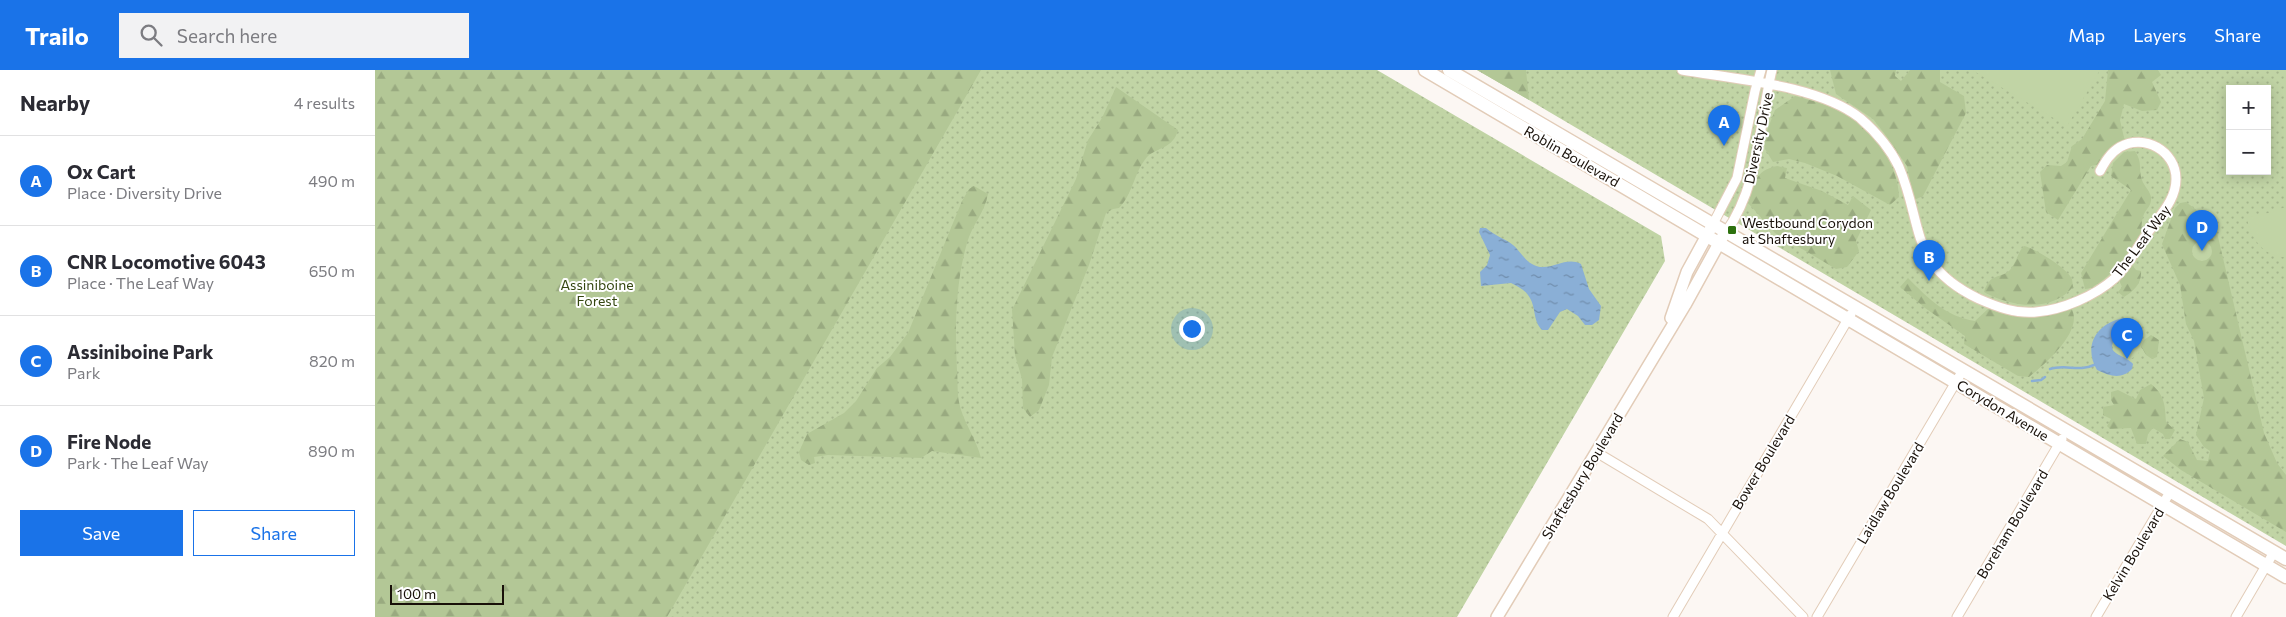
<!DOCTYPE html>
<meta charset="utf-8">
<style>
:root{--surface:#fff;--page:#f2f2f3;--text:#2b2b33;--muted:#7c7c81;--line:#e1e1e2;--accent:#1a73e8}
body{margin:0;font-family:Commissioner,sans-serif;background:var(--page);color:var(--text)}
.controls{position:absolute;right:15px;top:15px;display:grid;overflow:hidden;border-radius:0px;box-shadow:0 2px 12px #0003}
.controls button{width:45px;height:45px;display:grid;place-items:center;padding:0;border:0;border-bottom:1px solid var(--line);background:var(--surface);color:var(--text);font:25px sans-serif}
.scale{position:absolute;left:15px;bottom:12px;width:114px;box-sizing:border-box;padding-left:5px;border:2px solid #181009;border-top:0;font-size:14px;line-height:18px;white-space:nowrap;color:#181009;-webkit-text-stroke:4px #fff;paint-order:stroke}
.you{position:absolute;left:816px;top:258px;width:18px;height:18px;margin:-12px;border:4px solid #fff;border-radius:50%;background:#1a73e8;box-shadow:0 0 0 8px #1a73e833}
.badge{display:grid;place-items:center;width:32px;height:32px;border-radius:50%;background:var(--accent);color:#fff;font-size:16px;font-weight:700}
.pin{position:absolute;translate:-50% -41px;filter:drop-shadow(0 1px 2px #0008)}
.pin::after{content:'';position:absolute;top:26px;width:18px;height:15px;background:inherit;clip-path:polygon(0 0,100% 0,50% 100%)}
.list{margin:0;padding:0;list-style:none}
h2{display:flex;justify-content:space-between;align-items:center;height:65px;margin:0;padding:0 20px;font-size:21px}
h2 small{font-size:16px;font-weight:400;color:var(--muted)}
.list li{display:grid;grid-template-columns:32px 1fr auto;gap:15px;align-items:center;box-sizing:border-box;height:90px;padding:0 20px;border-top:1px solid var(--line)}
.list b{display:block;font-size:19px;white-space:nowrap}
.list p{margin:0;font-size:16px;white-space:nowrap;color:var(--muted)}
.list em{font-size:16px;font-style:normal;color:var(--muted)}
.actions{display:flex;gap:10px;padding:15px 20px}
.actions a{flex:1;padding:11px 0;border:1px solid var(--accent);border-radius:0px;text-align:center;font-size:18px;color:var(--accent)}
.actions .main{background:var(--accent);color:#fff}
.icon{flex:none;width:28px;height:28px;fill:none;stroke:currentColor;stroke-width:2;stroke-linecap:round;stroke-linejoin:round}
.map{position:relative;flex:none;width:1911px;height:547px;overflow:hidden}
header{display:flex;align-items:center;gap:30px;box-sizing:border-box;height:70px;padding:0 25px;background:var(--accent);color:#fff}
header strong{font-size:24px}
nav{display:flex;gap:28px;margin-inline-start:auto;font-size:18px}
.search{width:350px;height:45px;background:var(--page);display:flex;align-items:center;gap:12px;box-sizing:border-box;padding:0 18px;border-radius:0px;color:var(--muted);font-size:19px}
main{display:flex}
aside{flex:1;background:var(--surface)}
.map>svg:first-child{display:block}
</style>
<header>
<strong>Trailo</strong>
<div class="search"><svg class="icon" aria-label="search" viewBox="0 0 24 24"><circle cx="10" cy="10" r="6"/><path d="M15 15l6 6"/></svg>Search here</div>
<nav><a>Map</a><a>Layers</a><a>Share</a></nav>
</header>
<main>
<aside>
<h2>Nearby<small>4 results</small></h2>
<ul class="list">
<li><span class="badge">A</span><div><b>Ox Cart</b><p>Place · Diversity Drive</p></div><em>490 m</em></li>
<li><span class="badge">B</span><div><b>CNR Locomotive 6043</b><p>Place · The Leaf Way</p></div><em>650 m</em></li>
<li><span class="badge">C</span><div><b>Assiniboine Park</b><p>Park</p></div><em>820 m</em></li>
<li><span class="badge">D</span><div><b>Fire Node</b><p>Park · The Leaf Way</p></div><em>890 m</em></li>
</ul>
<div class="actions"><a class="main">Save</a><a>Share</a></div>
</aside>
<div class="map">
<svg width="1911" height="547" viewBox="0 0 1911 547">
<defs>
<pattern id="grass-dots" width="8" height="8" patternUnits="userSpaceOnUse" patternTransform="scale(1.25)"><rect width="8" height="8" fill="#c1d4a5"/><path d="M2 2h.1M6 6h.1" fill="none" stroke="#a5b58d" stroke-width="1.8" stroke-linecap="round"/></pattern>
<pattern id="forest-firs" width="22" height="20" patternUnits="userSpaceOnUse" patternTransform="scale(1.25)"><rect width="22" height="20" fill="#b3c796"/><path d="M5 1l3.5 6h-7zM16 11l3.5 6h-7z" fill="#99aa80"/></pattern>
<pattern id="water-ripples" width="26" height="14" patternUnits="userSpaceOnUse" patternTransform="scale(1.25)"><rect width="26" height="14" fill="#8aafd6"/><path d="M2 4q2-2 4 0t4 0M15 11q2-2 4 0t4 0" fill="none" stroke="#708dac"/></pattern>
</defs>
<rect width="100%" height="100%" fill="#fcf7f3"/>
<path fill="url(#grass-dots)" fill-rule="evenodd" d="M605,0h397l284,166 4,25 -208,356h-794z
M1102,0h809v476l-757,-446zM1855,19h37v82h-37z"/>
<path fill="url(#forest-firs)" d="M0,0h606l-314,547h-292z
M1102,0h49l3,30z
M1455,0h66l-1,6 6,5 9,-11h30v12l24,14 2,17 -43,83 -9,4 -7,-34 -23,-33 -11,-14 -37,-25z
M1733,0h50l3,5 -9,7 9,20 -4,8 -15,1 -18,-7 -4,16 5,22 -24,22 -10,2 -33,54 -12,-8 -6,-40 7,-7 14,1 6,-4 5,-16 10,-7 23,-38z
M741,17l62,43c-5,19 -21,17 -31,27 -13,15 -14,37 -28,51l-6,1 -7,4 -17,52 -37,92 -3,28 -10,25 -9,7 -7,-9 -1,-29 -7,-24 -3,-45 64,-131 12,-39 14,-22z
M1420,26c17,5 37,9 52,18 26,16 52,52 52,83l-9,8 -53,-29 -32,-13 -16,-4 -16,3 -8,-13v-13l10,-26z
M1760,81c8,13 3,16 7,29 2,6 8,11 9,17 1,8 -4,11 -7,17 -3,7 -2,16 -4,23 -6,14 -40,52 -55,52l-4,-16 50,-83 -20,-14 2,-13 11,-11z
M1402,96l10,2 -2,10 37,13 26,14 5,-9 18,14 -15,31 3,10 -12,16 -11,2 -61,-36 -27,-30c7,-20 6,-32 29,-37z
M599,116l14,8c-3,18 -16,31 -21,49 -12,42 -12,85 -10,128 1,10 0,21 2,31 3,18 17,36 22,56l-49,-7 -11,7 -93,-3 -14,2 1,6 -6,2 -8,-5 -2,-8 8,-18 37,-21 12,-12 21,-33 13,-11 18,-24 54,-132 7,-12z
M1811,132l29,22 49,209 13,30 9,12v57l-105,-62 -18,-14 17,-17 8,3 9,18 11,1 2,-10 -6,-4 -8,-12 8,-37 -10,-57 -8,-17 -6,-39 -18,-41 13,-36 5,-5z
M1649,176c12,3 43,22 48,33 0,0 1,7 1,8 -22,26 -62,20 -89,5 6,-20 17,-13 26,-22 7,-8 7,-17 14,-24z
M1757,195l4,5 5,1c1,12 -7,20 -17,26l-6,-5 4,-5 -3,-7z
M1533,208c21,21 37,38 67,43l14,-13 48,9 34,-9c14,22 -26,56 -42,69l-11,-1 -54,-32 1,-8 -40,-28 -25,-21z
M1776,265l8,5 -2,17 -5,2 -6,-4 -5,-9 3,-6z
M1776,314c14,11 14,22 15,38l9,8 -5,9h-5l-2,-5 -10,-6 -5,6 -2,10h-9l-6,-16 -21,1 -3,-3 4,-7 -8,-4v-8l11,-2 -3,-5v-8l7,-2 18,9 4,-9z"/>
<path fill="#c1d4a5" d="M1597,0h128l-33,56z
M1911,137v50c-22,1 -37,-21 -39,-40l18,-3z
M1817 181a10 10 0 1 1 20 0a10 10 0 1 1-20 0Z
M1738 275a14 14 0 1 1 28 0a14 14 0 1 1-28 0Z"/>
<path fill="url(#water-ripples)" d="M1105,158h6c9,8 18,10 27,17 8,6 14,22 30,22 13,0 25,-10 38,-3l8,25 12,17 -2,14 -7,5h-7l-7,-9 -11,-7 -7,3 -12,18h-6c-10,-10 -5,-23 -14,-35 -3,-5 -11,-9 -17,-12l-30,3 -1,-14 7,-7 3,-10 -11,-23z
M1748,248l6,1 7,6 -5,5c-6,0 -10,1 -14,6 -15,19 8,18 16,28l-1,5c-11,11 -22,7 -35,1 -14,-24 -1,-46 26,-52z"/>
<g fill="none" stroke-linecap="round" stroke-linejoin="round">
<path stroke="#8aafd6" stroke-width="2.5" d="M1675,299c15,-5 29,3 44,-4
M1657,311l9,-1 4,-3"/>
<defs>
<path id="minor" d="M1307,0c52,9 136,15 178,48 15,13 30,30 39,49 25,59 9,98 80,132 18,8 37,15 57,13 26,-2 59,-16 79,-34 15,-14 24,-35 37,-51 11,-15 24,-29 24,-48 0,-28 -32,-46 -56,-32 -10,6 -15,15 -20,24
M1338,154l24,-46 18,-87 6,-21
M1351,162c33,-46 33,-108 46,-162
M1221,382l112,67 95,98
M1298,547l178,-303
M1442,547l146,-247
M1582,547l105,-178
M1721,547l74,-125
M1861,547l38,-65"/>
<path id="tertiary" d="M1296,248l16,-46 24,-44
M1122,547l188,-312 38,-69"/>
<path id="secondary" d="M1050,0l861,507
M1074,0l837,489"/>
</defs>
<use href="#minor" stroke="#e2ccb8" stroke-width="11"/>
<use href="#tertiary" stroke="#e2ccb8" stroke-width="14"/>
<use href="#secondary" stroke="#e2ccb8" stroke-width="15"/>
<use href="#minor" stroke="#fff" stroke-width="9"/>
<use href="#tertiary" stroke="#fff" stroke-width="11"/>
<use href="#secondary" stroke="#fff" stroke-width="12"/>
</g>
<rect fill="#2d710e" stroke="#fff" stroke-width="2" x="1352" y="155" width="10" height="10" rx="2.5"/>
<g text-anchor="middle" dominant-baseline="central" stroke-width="4" stroke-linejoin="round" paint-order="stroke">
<g font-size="14" fill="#181009" stroke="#fff">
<text transform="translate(1383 68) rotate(-78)">Diversity Drive</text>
<text transform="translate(1197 86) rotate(30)">Roblin Boulevard</text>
<text transform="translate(1766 171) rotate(-53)">The Leaf Way</text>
<text transform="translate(1628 340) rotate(31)">Corydon Avenue</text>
<text transform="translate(1388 392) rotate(-59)">Bower Boulevard</text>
<text transform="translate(1207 406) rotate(-59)">Shaftesbury Boulevard</text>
<text transform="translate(1515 423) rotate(-59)">Laidlaw Boulevard</text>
<text transform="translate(1637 454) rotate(-59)">Boreham Boulevard</text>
<text transform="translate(1758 484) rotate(-59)">Kelvin Boulevard</text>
</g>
<g font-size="14" fill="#181009" stroke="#fff" text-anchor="start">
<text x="1367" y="152">Westbound Corydon<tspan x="1367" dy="16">at Shaftesbury</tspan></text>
</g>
<g font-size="14" fill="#344610" stroke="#fff">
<text x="222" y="214">Assiniboine<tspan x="222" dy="16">Forest</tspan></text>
</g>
</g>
</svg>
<div class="controls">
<button>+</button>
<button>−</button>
</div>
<div class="scale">100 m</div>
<div class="you"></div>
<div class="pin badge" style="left:1349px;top:76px">A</div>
<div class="pin badge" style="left:1554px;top:211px">B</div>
<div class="pin badge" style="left:1752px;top:289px">C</div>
<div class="pin badge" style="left:1827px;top:181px">D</div>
</div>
</main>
